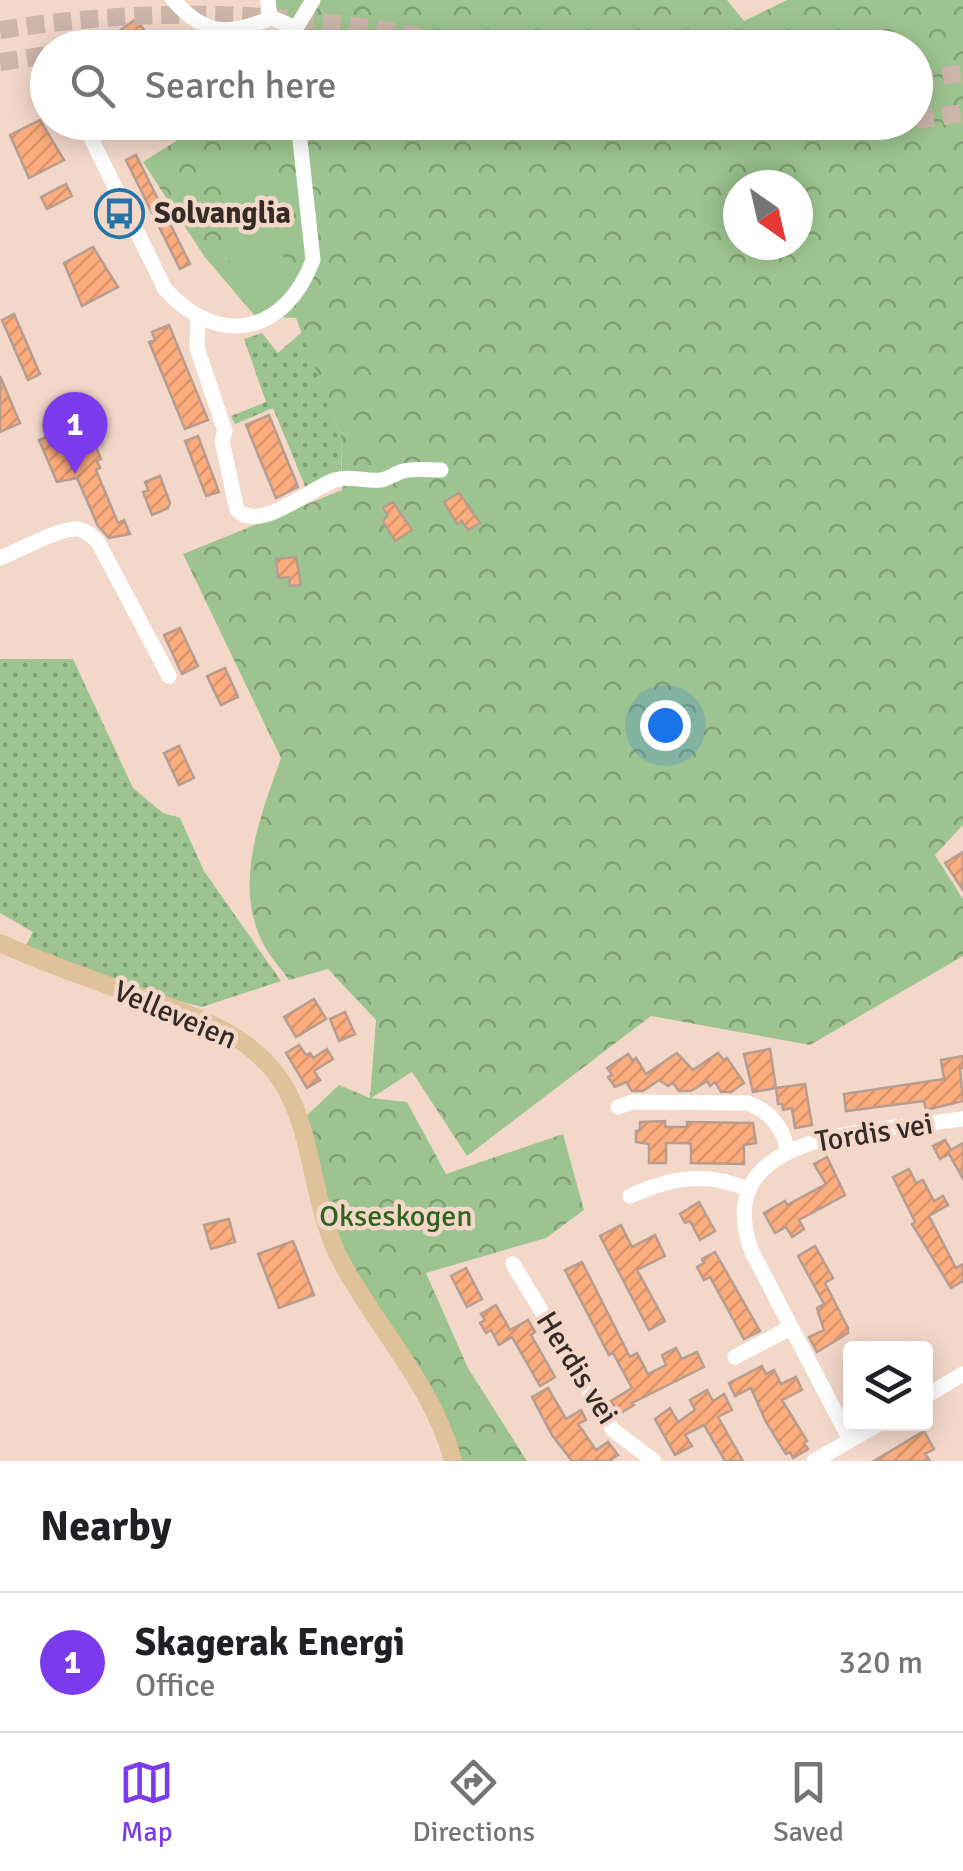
<!DOCTYPE html>
<style>
:root{--surface:#fff;--page:#f2f2f2;--text:#202124;--muted:#757577;--line:#e0e0e0;--accent:#7c3aed}
body{margin:0;font-family:Signika,sans-serif;background:var(--page);color:var(--text)}
.controls{position:absolute;right:30px;bottom:30px;display:grid;overflow:hidden;border-radius:10px;box-shadow:0 5px 25px #0003}
.controls button{width:90px;height:90px;display:grid;place-items:center;padding:0;border:0;border-bottom:2px solid var(--line);background:var(--surface);color:var(--text);font:50px sans-serif}
.compass{position:absolute;left:723px;top:170px;width:90px;height:90px;border-radius:50%;background:var(--surface);box-shadow:0 5px 25px #0003;rotate:146deg}
.you{position:absolute;left:665px;top:725px;width:35px;height:35px;margin:-25px;border:8px solid #fff;border-radius:50%;background:#1a73e8;box-shadow:0 0 0 15px #1a73e833}
.badge{display:grid;place-items:center;width:65px;height:65px;border-radius:50%;background:var(--accent);color:#fff;font-size:32px;font-weight:700}
.pin{position:absolute;translate:-50% -82px;filter:drop-shadow(0 2px 5px #0008)}
.pin::after{content:'';position:absolute;top:52px;width:35px;height:30px;background:inherit;clip-path:polygon(0 0,100% 0,50% 100%)}
.list{margin:0;padding:0;list-style:none}
h2{display:flex;justify-content:space-between;align-items:center;height:130px;margin:0;padding:0 40px;font-size:42px}
h2 small{font-size:32px;font-weight:400;color:var(--muted)}
.list li{display:grid;grid-template-columns:65px 1fr auto;gap:30px;align-items:center;box-sizing:border-box;height:140px;padding:0 40px;border-top:2px solid var(--line)}
.list b{display:block;font-size:38px;white-space:nowrap}
.list p{margin:0;font-size:32px;white-space:nowrap;color:var(--muted)}
.list em{font-size:32px;font-style:normal;color:var(--muted)}
.icon{flex:none;width:55px;height:55px;fill:none;stroke:currentColor;stroke-width:2;stroke-linecap:round;stroke-linejoin:round}
.map{position:relative;flex:none;width:963px;height:1461px;overflow:hidden}
.search{position:absolute;background:var(--surface);box-shadow:0 5px 25px #0003;left:30px;right:30px;top:30px;height:110px;display:flex;align-items:center;gap:25px;box-sizing:border-box;padding:0 35px;border-radius:55px;color:var(--muted);font-size:38px}
.sheet{height:270px;background:var(--surface)}
nav{display:flex;justify-content:space-around;align-items:center;box-sizing:border-box;height:140px;border-top:2px solid var(--line);background:var(--surface);font-size:28px;color:var(--muted)}
nav a{display:grid;justify-items:center;gap:5px}
nav .on{color:var(--accent)}
.map>svg:first-child{display:block}
</style>
<div class="map">
<svg width="963" height="1461" viewBox="0 0 963 1461">
<defs>
<pattern id="grass-dots" width="8" height="8" patternUnits="userSpaceOnUse" patternTransform="scale(2.5)"><rect width="8" height="8" fill="#9dc490"/><path d="M2 2h.1M6 6h.1" fill="none" stroke="#819f75" stroke-width="1.8" stroke-linecap="round"/></pattern>
<pattern id="forest-crowns" width="20" height="18" patternUnits="userSpaceOnUse" patternTransform="scale(2.5)"><rect width="20" height="18" fill="#9dc490"/><path d="M2 6a3 3 0 1 1 6 0M12 15a3 3 0 1 1 6 0" fill="none" stroke="#819f75"/></pattern>
<pattern id="building-hatch" width="6" height="6" patternUnits="userSpaceOnUse" patternTransform="scale(2.5)"><rect width="6" height="6" fill="#fdac7d"/><path d="M-1 1l2-2M0 6l6-6M5 7l2-2" fill="none" stroke="#d9946c"/></pattern>
</defs>
<rect width="100%" height="100%" fill="#f3d8ca"/>
<path fill="url(#grass-dots)" d="M302,332l39,104v35l-34,20 -34,-83 -38,16 -4,-8 35,-14 -22,-63 18,-6 16,20z
M0,659h73l60,129 30,25 17,5 24,53 77,110 -79,26 -122,-32 -58,-22 11,-21 -33,-19z"/>
<path fill="url(#forest-crowns)" fill-rule="evenodd" d="M264,0h463l17,21 43,-21h176v825l-28,30 28,44v57l-153,89 -159,-29 -184,140 -55,-84 -41,26 36,4 39,72 117,-40 21,76 -38,28 -120,35 42,95 59,93h-76l-26,-71 -78,-117 -47,-151 39,-37 31,13 6,-78 -48,-51 -39,11c-9,-13 -21,-25 -27,-39 -29,-58 -1,-126 19,-183l-98,-204 159,-64 -1,-54 -45,-118 -41,-2 -51,-60 -61,-94 61,-39 712,-1v-74l-622,-1zM738,185h60v60h-60z"/>
<path fill="#9dc490" d="M263,157c8,35 40,112 3,135 -50,-7 -36,-57 -41,-94 -1,-8 -6,-15 -9,-23l23,-14z"/>
<path fill="url(#building-hatch)" stroke="#b69d8f" stroke-width="2.5" d="M136,19l21,29h-26l-12,-17z
M40,120l24,40 -35,18 -19,-43z
M136,155l54,109 -10,5 -54,-109z
M66,184l6,12 -25,13 -6,-12z
M93,247l25,40 -36,19 -18,-43z
M14,314l26,60 -12,6 -26,-60z
M169,325l39,95 -23,9 -36,-87 6,-2 -3,-8z
M0,376l20,47 -20,9z
M269,415l29,72 -22,11 -30,-73z
M65,429l8,18 11,-4 2,5 9,-3 6,14 -4,2 3,7 -4,2 22,53 6,-3 6,14 -21,4 -11,-12 -21,-48 -20,4 -18,-42z
M198,436l21,56 -13,4 -21,-55z
M160,476l10,27 -2,5 -16,7 -9,-23 5,-2 -3,-8z
M459,493l21,30 -12,7 -6,-9 -5,3 -13,-22z
M393,502l19,28 -17,11 -12,-20 5,-6 -5,-7z
M296,557l5,28 -11,1 -1,-9 -11,1 -2,-19z
M180,628l18,38 -16,8 -18,-39z
M225,668l13,29 -17,8 -14,-29z
M179,746l15,32 -15,7 -15,-32z
M963,852v38l-18,-27z
M314,999l12,20 -30,18 -12,-20z
M345,1012l10,22 -16,7 -9,-22z
M299,1045l7,10 4,-2 3,5 14,-9 6,10 -19,12 6,9 -13,8 -21,-35z
M770,1049l6,39 -23,4 -9,-38z
M677,1053l16,17 25,-17 6,7 3,-2 17,25 -13,9h-10l-6,-10 -5,4 -3,-5 -16,10h-12l-6,-8 -5,3 -9,-6 -16,11h-11l-6,-9 -11,5 -7,-10 4,-2 -5,-7 21,-14 5,7 3,-3 10,16z
M963,1056v12h-3l3,33 -37,9 -2,-9 -78,10 -2,-17 100,-15 -3,-19z
M805,1084l7,41 -17,3 -3,-20 -9,2 -1,-6h-4l-2,-16z
M665,1121v6h22v-5l66,1 3,20 -12,2v19l-53,-1v-19l-4,-1h-21v20h-17v-19l-13,-2v-11l4,-1v-8z
M945,1140l6,10 12,-7v36l-14,-25 -9,5 -7,-13z
M827,1157l18,38 -46,25 5,9 -12,8 -6,-10 -11,6 -11,-20 21,-12 2,4 39,-21 -12,-20z
M909,1169l7,14 7,-3 11,21 9,-5 5,9 -19,11 27,52 7,-4v17l-12,7 -39,-64 3,-2 -22,-45z
M699,1202l16,29 -15,9 -10,-19 -5,2 -5,-9z
M229,1219l6,23 -24,7 -7,-24z
M621,1225l11,22 23,-12 10,21 -28,14 28,51 -16,9 -49,-94z
M293,1241l21,54 -35,13 -21,-54z
M815,1246l18,32 -8,5 23,45v5l-31,19 -8,-15 15,-7 -7,-22 7,-4 -26,-48z
M715,1252l45,79 -16,8 -34,-62 -6,3 -7,-13 7,-4 -2,-4z
M582,1262l48,95 7,-4 11,21 18,-9 -4,-10 14,-7 6,11 15,-7 7,15 -72,36 2,2 -15,9 -8,-13 21,-13 -19,-35 -4,2 -44,-85z
M466,1268l16,31 -15,8 -16,-31z
M496,1305l14,25 18,-10 7,12 -4,3 24,42 -15,9 -28,-49 -13,8 -8,-15 -5,3 -6,-10 5,-3 -4,-6z
M762,1366l4,8 8,-4 7,14 15,-7 6,13 -20,10 25,41 -3,2 4,6 -15,9 -3,-6 -4,2 -20,-32 -15,-34 -16,8 -6,-13z
M548,1388l18,31 15,-9 5,10 -8,4 18,26 12,-8 10,13 -9,6h-37l-20,-26 -20,-38z
M707,1390l6,11 11,-7 8,16 -14,7 25,44h-18l-21,-36 -19,10 7,11 -17,9 -20,-36 15,-11 8,14 17,-12 -5,-10z
M924,1431l10,18 -9,5 5,7h-56z"/>
<g fill="none" stroke-linecap="round" stroke-linejoin="round">
<path stroke="#cdb5a9" stroke-width="18" stroke-dasharray="18 9" stroke-linecap="butt" d="M0,30c166,-26 314,-18 478,18
M138,48h70
M0,62l48,-7
M916,80l47,-7
M916,120l47,-7
M657,122c81,11 161,8 242,0"/>
<path stroke="#fff" stroke-width="15" d="M173,0c34,37 54,35 99,18l24,10 17,-28
M268,0l2,17 26,11 -1,20
M44,63l4,6
M83,122l82,167c53,59 120,46 148,-29l-15,-138
M198,318l-1,30 28,83 -3,10 15,69c24,23 73,-22 98,-30 16,-5 31,2 46,0 7,-1 15,-7 22,-9 12,-3 26,-1 38,-1
M0,558c19,-7 58,-30 77,-29 9,1 15,7 21,13l71,134
M618,1107l14,-5 115,1c22,7 37,25 40,47
M630,1196c40,-18 76,-25 117,-7
M513,1264l100,166 41,31
M735,1357l55,-29
M926,1396l37,-22
M850,1440l-98,-188c-47,-126 133,-120 211,-133
M814,1461l65,-37"/>
<path stroke="#dfc19a" stroke-width="18" d="M0,943c39,18 80,32 121,47 65,23 143,43 172,113 22,52 22,110 49,160 36,67 91,122 111,198"/>
</g>
<defs>
<symbol id="bus-ring" viewBox="-11 -11 22 22"><circle r="9.5" fill="#f3d8ca" stroke="#2275a6" stroke-width="1.5"/><path d="M-5-6H5V4H4V6H2V4H-2V6H-4V4H-5ZM-3.5-4V0h7V-4ZM-3.5 1.2v1.5H-2V1.2ZM2 1.2v1.5H3.5V1.2Z" fill="#2275a6"/></symbol>
</defs>
<g fill-rule="evenodd">
<use href="#bus-ring" x="92" y="186" width="55" height="55"/>
</g>
<g text-anchor="middle" dominant-baseline="central" stroke-width="9" stroke-linejoin="round" paint-order="stroke">
<g font-size="30" font-weight="bold" fill="#352b26" stroke="#f3d8ca" text-anchor="start">
<text x="154" y="213">Solvanglia</text>
</g>
<g font-size="30" fill="#352b26" stroke="#f3d8ca">
<text transform="translate(175 1015) rotate(23)">Velleveien</text>
<text transform="translate(874 1133) rotate(-9)">Tordis vei</text>
<text transform="translate(577 1368) rotate(58)">Herdis vei</text>
</g>
<g font-size="30" fill="#31631e" stroke="#f3d8ca">
<text x="396" y="1216">Okseskogen</text>
</g>
</g>
</svg>
<div class="controls">
<button><svg class="icon" aria-label="layers" viewBox="0 0 24 24"><path d="M12 4l9 5-9 5-9-5zM3 14l9 5 9-5"/></svg></button>
</div>
<svg class="compass" viewBox="-18 -18 36 36"><path d="M0-13l5 13h-10z" fill="#e53935"/><path d="M0 13l5-13h-10z" fill="#757577"/></svg>
<div class="you"></div>
<div class="pin badge" style="left:75px;top:474px">1</div>
<div class="search"><svg class="icon" aria-label="search" viewBox="0 0 24 24"><circle cx="10" cy="10" r="6"/><path d="M15 15l6 6"/></svg>Search here</div>
</div>
<section class="sheet">
<h2>Nearby<small></small></h2>
<ul class="list">
<li><span class="badge">1</span><div><b>Skagerak Energi</b><p>Office</p></div><em>320 m</em></li>
</ul>
</section>
<nav>
<a class="on"><svg class="icon" aria-label="map" viewBox="0 0 24 24"><path d="M3 6l6-2 6 2 6-2v14l-6 2-6-2-6 2zM9 4v14M15 6v14"/></svg>Map</a>
<a><svg class="icon" aria-label="directions" viewBox="0 0 24 24"><path d="M12 3l9 9-9 9-9-9zM9 14v-3h6M13 9l2 2-2 2"/></svg>Directions</a>
<a><svg class="icon" aria-label="saved" viewBox="0 0 24 24"><path d="M7 4h10v16l-5-4-5 4z"/></svg>Saved</a>
</nav>
